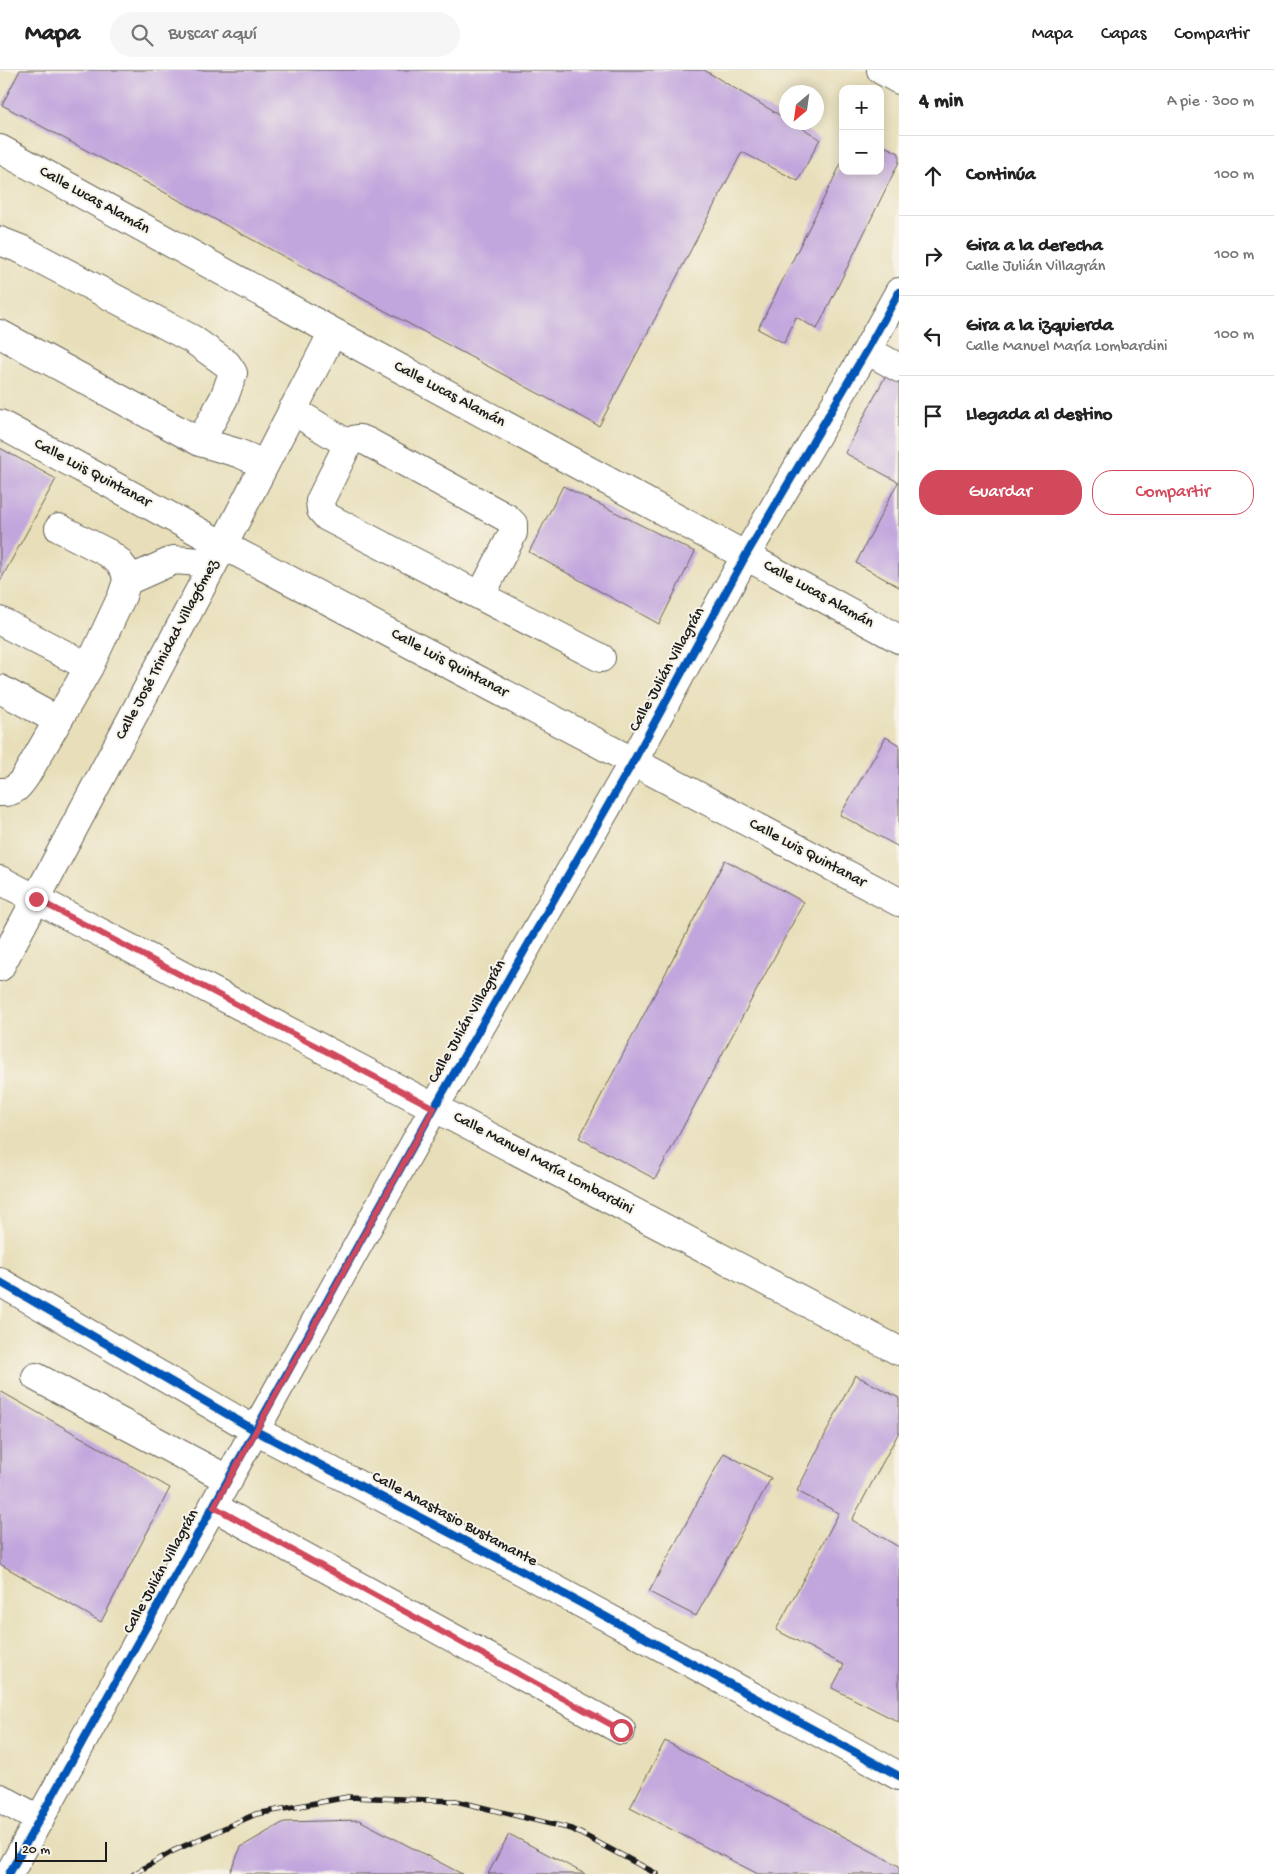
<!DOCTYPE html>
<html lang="es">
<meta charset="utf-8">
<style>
:root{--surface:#fff;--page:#f6f6f6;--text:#222;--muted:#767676;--line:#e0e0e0;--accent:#d1495b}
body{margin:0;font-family:"Gochi Hand",sans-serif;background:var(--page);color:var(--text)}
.controls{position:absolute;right:15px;top:15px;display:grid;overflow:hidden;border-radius:10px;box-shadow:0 2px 12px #0003}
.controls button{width:45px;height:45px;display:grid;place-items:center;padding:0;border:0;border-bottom:1px solid var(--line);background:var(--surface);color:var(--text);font:25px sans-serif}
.compass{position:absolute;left:779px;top:15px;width:45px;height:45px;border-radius:50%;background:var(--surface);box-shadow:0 2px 12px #0003;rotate:209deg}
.scale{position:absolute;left:15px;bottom:12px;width:92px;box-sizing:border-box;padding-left:5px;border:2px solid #1c1c1c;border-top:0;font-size:14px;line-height:18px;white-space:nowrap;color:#1c1c1c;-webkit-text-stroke:4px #f7f3e8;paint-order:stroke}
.stop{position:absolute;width:15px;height:15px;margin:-11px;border:4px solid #d1495b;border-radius:50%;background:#fff}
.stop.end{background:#d1495b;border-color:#fff;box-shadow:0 1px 5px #0008}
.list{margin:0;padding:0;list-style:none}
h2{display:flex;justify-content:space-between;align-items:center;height:65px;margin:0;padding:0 20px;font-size:21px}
h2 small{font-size:16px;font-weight:400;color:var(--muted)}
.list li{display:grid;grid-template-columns:32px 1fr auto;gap:15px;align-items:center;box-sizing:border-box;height:80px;padding:0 20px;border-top:1px solid var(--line)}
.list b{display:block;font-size:19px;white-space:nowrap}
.list p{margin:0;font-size:16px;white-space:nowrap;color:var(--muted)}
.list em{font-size:16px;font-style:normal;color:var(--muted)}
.actions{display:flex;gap:10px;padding:15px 20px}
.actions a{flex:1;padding:11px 0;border:1px solid var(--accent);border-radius:20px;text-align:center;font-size:18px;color:var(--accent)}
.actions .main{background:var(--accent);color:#fff}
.icon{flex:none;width:28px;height:28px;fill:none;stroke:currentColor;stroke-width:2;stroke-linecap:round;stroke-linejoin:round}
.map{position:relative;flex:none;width:899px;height:1804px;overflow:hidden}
header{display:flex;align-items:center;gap:30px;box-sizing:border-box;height:70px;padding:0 25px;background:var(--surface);border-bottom:1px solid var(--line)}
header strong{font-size:24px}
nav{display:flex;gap:28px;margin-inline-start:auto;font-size:18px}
.search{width:350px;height:45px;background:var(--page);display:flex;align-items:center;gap:12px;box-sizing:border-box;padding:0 18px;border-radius:28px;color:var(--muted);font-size:19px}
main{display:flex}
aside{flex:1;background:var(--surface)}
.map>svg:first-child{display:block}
</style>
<header>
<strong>Mapa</strong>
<div class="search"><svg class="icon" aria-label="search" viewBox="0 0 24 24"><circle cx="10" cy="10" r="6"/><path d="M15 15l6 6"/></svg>Buscar aquí</div>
<nav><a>Mapa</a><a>Capas</a><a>Compartir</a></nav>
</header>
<main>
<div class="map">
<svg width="899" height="1804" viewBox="0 0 899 1804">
<rect width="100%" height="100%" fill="#f7f3e8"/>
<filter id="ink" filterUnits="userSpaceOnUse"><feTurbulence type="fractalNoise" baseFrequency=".02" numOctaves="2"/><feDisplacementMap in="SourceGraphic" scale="10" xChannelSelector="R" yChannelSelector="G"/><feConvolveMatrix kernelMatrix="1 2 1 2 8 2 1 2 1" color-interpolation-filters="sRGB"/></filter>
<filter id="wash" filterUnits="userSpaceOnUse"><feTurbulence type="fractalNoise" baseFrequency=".0096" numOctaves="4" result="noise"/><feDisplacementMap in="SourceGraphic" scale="20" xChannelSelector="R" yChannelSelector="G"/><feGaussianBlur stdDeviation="1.12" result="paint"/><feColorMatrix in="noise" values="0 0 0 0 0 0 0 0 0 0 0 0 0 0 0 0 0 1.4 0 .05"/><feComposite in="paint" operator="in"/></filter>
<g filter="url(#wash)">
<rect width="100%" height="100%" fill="#e8dfba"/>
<g id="blocks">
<path fill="#c1a5dd" d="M20,0h684l82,49v3h7l27,17 -22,42 -56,-29 -143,274 -597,-321z
M880,74l19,9v9l-82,167 -21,-12 -12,26 -26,-14 85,-169v11h37z
M887,303l12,7v207l-43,-24 42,-81 -53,-29z
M0,378l56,31 -56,102z
M563,416l132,66 -36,72 -130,-72z
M886,667l13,8v102l-59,-32z
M725,790l79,42 -149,277 -76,-41z
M855,1305l44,23v34l-47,88 47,27v175l-67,-34 12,-23 -68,-35 63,-117 -42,-22z
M0,1321l170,97 -69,134 -101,-58z
M724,1383l47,25 -75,138 -47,-24z
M665,1671l234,125v8h-141l-128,-66z
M359,1750l103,54h-233l12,-27 43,-25z
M509,1764l76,40h-97z"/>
</g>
</g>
<g filter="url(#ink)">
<use href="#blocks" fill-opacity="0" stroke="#636053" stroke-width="1"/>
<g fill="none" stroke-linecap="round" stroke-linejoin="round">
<defs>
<path id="minor" d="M881,0l18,10
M0,79l333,183 566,307
M0,171l23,9 169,89 35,25 6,9 -9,25 -24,44
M0,264l200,108 38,11 26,11
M867,280l32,18
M292,340l56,34
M0,354l223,121 676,357
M127,511l47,-21 40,3
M481,525l32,-62v-9l-6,-6 -139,-76c-9,-4 -13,-5 -20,2l-28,57 1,9 6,7 274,141
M0,551l89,46
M0,619l57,31
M0,722c15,1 19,-6 27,-18l62,-107 33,-71 5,-15 -2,-11 -7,-9 -10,-8 -49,-25
M0,810l899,471
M0,897l214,-404 119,-231
M0,1212l256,149 251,132 392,213
M36,1307l193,103
M214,1437l407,223
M0,1728l40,22
M9,1804l425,-766 199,-346 113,-207 121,-205 32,-58"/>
</defs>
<use href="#minor" stroke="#636053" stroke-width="30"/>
<use href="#minor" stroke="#fff" stroke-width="28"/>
<defs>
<path id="rail" d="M134,1804l39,-23 83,-37 92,-17 108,4 116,28 85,45"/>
</defs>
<use href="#rail" stroke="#1c1c1c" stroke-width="5.5"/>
<use href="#rail" stroke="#f7f3e8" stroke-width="4" stroke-dasharray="11" stroke-linecap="butt"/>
<defs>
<path id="cycleway" d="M0,1212l256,149 251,132 392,213
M9,1804l425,-766 199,-346 113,-207 121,-205 32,-58"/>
</defs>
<use href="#cycleway" stroke="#f7f3e8" stroke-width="11"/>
<use href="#cycleway" stroke="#0057b8" stroke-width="8"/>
</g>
</g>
<g fill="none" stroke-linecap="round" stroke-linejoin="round" filter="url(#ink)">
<path stroke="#d1495b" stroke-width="6" d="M36,829l398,209 -220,399 407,223"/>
</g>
<g text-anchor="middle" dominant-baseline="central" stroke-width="4" stroke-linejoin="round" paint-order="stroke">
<g font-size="16" fill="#1c1c1c" stroke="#f7f3e8">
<text transform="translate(94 131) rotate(29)">Calle Lucas Alamán</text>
<text transform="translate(449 325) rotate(28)">Calle Lucas Alamán</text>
<text transform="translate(92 404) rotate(28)">Calle Luis Quintanar</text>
<text transform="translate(818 525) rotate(29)">Calle Lucas Alamán</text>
<text transform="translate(168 580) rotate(-62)">Calle José Trinidad Villagómez</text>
<text transform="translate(449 594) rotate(28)">Calle Luis Quintanar</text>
<text transform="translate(668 600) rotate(-61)">Calle Julián Villagrán</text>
<text transform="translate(807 784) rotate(28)">Calle Luis Quintanar</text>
<text transform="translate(468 952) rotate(-60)">Calle Julián Villagrán</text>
<text transform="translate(543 1094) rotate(28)">Calle Manuel María Lombardini</text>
<text transform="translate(454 1450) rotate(28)">Calle Anastasio Bustamante</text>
<text transform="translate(162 1502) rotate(-61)">Calle Julián Villagrán</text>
</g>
</g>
</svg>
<div class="controls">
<button>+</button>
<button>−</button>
</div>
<svg class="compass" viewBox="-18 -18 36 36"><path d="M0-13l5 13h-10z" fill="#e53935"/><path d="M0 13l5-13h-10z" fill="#767676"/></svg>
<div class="scale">20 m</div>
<div class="stop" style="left:621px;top:1660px"></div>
<div class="stop end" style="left:36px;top:829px"></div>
</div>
<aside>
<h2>4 min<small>A pie · 300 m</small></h2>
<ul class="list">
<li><svg class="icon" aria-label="ahead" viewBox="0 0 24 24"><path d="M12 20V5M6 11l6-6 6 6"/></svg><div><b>Continúa</b></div><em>100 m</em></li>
<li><svg class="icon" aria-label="right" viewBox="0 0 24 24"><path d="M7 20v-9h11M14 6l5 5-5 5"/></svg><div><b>Gira a la derecha</b><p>Calle Julián Villagrán</p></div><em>100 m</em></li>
<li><svg class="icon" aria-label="left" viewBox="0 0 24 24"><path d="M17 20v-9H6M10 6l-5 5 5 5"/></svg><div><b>Gira a la izquierda</b><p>Calle Manuel María Lombardini</p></div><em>100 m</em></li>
<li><svg class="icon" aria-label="arrive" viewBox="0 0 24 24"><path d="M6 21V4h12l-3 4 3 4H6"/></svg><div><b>Llegada al destino</b></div></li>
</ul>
<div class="actions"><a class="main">Guardar</a><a>Compartir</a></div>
</aside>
</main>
